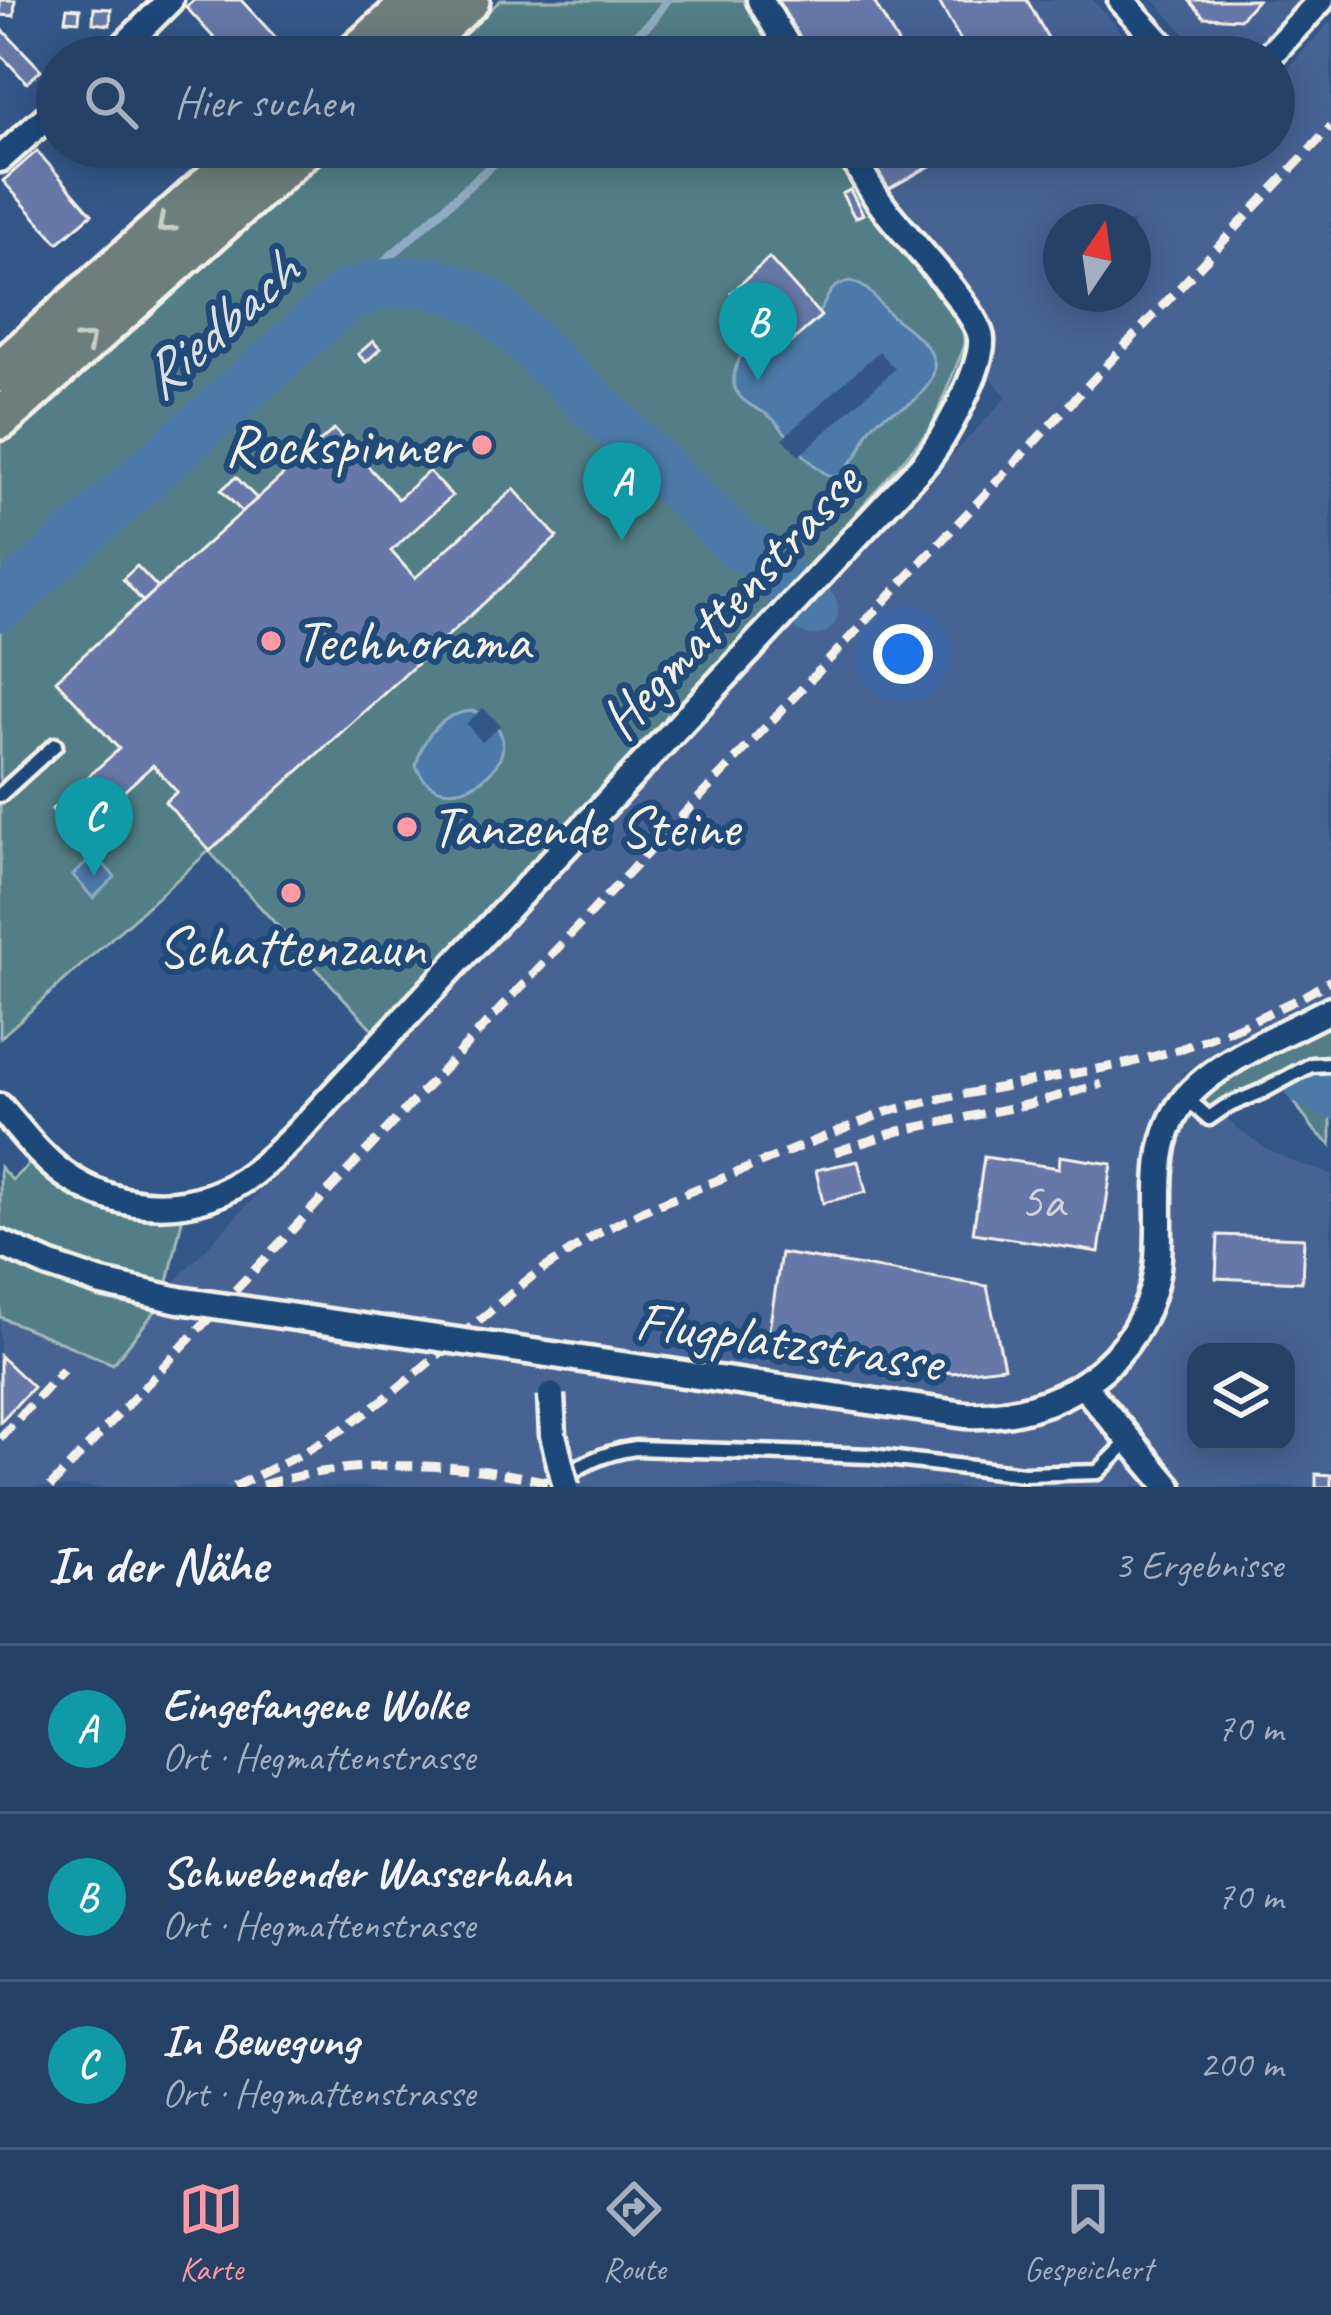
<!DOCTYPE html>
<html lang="de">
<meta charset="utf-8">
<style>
:root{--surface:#264166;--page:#2e486c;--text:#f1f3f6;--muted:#a4afbf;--line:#425a7a;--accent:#ff9aa2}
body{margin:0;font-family:Caveat,sans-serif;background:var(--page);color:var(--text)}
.controls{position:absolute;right:36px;bottom:36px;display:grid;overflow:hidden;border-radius:24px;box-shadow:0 6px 30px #0003}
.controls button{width:108px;height:108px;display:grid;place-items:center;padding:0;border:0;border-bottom:3px solid var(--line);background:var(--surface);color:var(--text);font:60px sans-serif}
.compass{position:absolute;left:1043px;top:204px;width:108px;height:108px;border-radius:50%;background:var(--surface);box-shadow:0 6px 30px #0003;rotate:13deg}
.you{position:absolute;left:903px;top:654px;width:42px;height:42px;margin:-30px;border:9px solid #fff;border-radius:50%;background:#1a73e8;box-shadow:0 0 0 18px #1a73e833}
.badge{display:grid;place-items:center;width:78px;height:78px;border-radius:50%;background:var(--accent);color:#fff;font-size:39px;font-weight:700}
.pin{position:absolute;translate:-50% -99px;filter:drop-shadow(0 3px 6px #0008)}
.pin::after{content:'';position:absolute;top:63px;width:42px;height:36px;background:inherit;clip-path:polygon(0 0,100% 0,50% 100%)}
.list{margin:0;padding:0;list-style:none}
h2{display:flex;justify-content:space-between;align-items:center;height:156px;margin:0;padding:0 48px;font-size:51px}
h2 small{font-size:39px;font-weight:400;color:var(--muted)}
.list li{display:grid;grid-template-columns:78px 1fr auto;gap:36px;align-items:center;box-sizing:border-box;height:168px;padding:0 48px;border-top:3px solid var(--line)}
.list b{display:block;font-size:45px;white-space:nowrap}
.list p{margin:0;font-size:39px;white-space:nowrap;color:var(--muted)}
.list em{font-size:39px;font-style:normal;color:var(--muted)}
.icon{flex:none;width:66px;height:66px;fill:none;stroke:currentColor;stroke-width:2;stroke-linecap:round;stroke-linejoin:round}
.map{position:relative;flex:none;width:1331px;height:1487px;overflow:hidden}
.search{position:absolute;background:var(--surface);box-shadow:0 6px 30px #0003;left:36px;right:36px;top:36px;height:132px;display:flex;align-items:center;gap:30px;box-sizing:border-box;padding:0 42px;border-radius:66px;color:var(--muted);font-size:45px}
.sheet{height:660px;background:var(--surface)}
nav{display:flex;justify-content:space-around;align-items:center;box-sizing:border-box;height:168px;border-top:3px solid var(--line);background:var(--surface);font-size:33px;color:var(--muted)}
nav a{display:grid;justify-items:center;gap:6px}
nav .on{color:var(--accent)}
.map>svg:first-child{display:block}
</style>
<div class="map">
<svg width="1331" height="1487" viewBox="0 0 1331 1487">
<rect width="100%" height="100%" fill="#335788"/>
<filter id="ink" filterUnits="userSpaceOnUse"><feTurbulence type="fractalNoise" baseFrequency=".00833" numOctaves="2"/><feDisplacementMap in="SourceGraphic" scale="24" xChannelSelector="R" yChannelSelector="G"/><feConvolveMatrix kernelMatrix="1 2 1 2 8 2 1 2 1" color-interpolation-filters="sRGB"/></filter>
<g filter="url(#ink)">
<path fill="#466494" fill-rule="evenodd" d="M760,0h333l51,57h-350z
M1154,0h149l-39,43 -39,11 -36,-15z
M1331,21v986l-40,8 -112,59 61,56 25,18 26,13 40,13v313h-1331v-171l104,41 903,-960 -17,-20 -16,-7 7,-30 -134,-193h427v-64zM1061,222h72v72h-72zM1196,1352h90v90h-90z"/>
<path fill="#527e87" stroke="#a3b8b8" stroke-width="3" d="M501,0h247l33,57h-344z
M335,147h498l35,60 94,118 3,20 -34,83 -115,131 -442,472 -165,-180 -209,187v-593z
M1331,1009v55h-15l-102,50 -28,-16z
M1319,1074h12v71l-16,-14 -24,-33 6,-14z
M41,1153l48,36 97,13 -22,98 -51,64 -113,-47v-150l12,13z"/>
<path fill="#4c7aa8" stroke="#8faac2" stroke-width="3" d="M850,281c24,7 24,20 42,35 23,19 60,40 33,73 -5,6 -13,15 -21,18 -10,5 -17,5 -25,12 -18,14 -12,31 -31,46v10l-10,4c-25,-7 -45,-38 -62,-57 -10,-12 -30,-15 -38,-28 -12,-16 4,-49 21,-57 17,-8 35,-2 53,-17 18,-15 10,-33 38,-39z
M474,711c80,33 -29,123 -58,55 6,-29 26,-54 58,-55z
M95,855l20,22 -22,21 -20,-23z"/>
<path fill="#335788" d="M879,351l16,18 -96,87 -16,-18z
M483,708l18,17 -19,17 -16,-18z"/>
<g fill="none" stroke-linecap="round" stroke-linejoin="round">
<path stroke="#8faac2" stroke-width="9" d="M612,57l41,-37 14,-20
M346,296l166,-149"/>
<path stroke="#4c7aa8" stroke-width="51" d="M0,606l346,-310c57,-22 90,-19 144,9l250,240 12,6 61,59
M1308,1081l23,12"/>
</g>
<path fill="#6578a8" stroke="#f4f1e8" stroke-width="3" d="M0,0h15l-1,16 -14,-1z
M194,0h47l35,38 -21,19h-24l-45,-50z
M777,0h96l33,57h-97z
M938,0h89l22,40 -31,17h-48z
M1189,0h68l-17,19 -36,-2z
M67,8l13,1 -1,12 -14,-1z
M94,8l17,1 -1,16 -17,-2z
M0,27l41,43 -14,13 -27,-29z
M859,147h98l2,3 -76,42z
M37,151l55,63 -34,29 -55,-62z
M850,190l13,24 -8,4 -13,-24z
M769,258l52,58 -39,34 -51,-57z
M373,341l7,8 -14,13 -8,-8z
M334,429l64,70 31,-28 23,25 -61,55 24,27 99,-89 43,48 -347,314 -45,-49 12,-10 -24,-27 -78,70 -23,-26 67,-60 -63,-69z
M236,477l21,22 -15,13 -21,-22z
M137,566l21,22 -15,14 -20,-23z
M1060,1156l52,8 -13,88 -126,-19 11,-76 75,11z
M858,1161l8,31 -43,11 -7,-33z
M1218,1235l86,3 -2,44 -86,-4z
M781,1253l206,33 17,81 -52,6 -185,-30z
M0,1356l33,31 -33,35z
M1316,1474l15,1v12h-15z"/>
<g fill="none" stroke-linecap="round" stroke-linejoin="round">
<defs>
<path id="service" d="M0,795l55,-50
M1186,1098l23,20 16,-11 38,-16 48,-26 20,-1
M552,1487c25,-22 52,-35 84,-39l235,8 152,18 75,-2 31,-31"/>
<path id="minor" d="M760,0l34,57
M1121,0l52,57
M113,57l57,-57
M1268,57l53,-57
M0,159l57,-51
M0,1107c20,23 39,49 64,67 56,40 134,42 189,-1 38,-29 72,-71 105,-105l564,-602c20,-23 61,-97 59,-127 -2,-28 -80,-107 -100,-135 -13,-18 -23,-38 -34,-57
M0,1243l49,22 53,18
M499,1347l466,68c92,4 178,-51 192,-147 7,-52 -9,-114 22,-161 28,-43 106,-73 152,-98
M1083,1385l86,102"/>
<path id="primary" d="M353,57l64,-57
M406,57l63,-57
M0,372l252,-225
M0,419l305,-272"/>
</defs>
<use href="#service" stroke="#f4f1e8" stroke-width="21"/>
<use href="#minor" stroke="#f4f1e8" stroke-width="33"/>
<use href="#primary" stroke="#f4f1e8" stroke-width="48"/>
<use href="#service" stroke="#1f4a7a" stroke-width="12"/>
<use href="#minor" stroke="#1f4a7a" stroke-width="24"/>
<use href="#primary" stroke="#6c7f7c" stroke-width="39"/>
<path stroke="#f4f1e8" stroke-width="9" stroke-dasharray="18 9" stroke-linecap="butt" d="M1230,1031l74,-35 27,-16
M835,1152l64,-21 131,-27 72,-20
M0,1438l63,-68
M262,1485c101,-29 207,-23 308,2
M50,1487l1281,-1360
M234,1487l65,-32 47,-28 46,-34 138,-115 67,-44 47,-24 242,-98 48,-12 196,-37 50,-14 64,-24"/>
<defs>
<path id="minor-bridge" d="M102,1283l77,17 320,47
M551,1395l2,40 13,52"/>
</defs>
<use href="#minor-bridge" stroke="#f4f1e8" stroke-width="33" stroke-linecap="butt"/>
<use href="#minor-bridge" stroke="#1f4a7a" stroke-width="24"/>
</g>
<defs><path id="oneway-chevron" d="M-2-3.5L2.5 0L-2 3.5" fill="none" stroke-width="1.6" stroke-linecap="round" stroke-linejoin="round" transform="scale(3)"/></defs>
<g stroke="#cbcfc8">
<use href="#oneway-chevron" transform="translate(165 225) rotate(138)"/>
<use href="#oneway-chevron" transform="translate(87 341) rotate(-42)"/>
</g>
</g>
<g fill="#ff9aa2" stroke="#1f4a7a" stroke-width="4.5">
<circle cx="482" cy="445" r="12"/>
<circle cx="271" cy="641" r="12"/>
<circle cx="407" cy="827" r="12"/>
<circle cx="291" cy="893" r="12"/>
</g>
<g text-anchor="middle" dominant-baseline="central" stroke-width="12" stroke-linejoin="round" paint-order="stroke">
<g font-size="51" fill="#d0d3d8">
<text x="1042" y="1200">5a</text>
</g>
<g font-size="57" fill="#f4f1e8" stroke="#1f4a7a" text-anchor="start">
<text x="458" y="445" text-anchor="end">Rockspinner</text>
<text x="295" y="641">Technorama</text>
<text x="431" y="827">Tanzende Steine</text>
<text x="291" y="947" text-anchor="middle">Schattenzaun</text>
</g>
<g font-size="57" fill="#f4f1e8" stroke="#1f4a7a">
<text transform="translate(730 601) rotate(-47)">Hegmattenstrasse</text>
<text transform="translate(789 1341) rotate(8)">Flugplatzstrasse</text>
</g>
<g font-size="60" font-style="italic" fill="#dbdfde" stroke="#1f4a7a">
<text transform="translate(218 325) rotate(-41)">Riedbach</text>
</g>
</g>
</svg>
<div class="controls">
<button><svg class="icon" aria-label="layers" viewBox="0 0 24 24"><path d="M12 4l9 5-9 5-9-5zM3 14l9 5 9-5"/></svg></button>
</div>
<svg class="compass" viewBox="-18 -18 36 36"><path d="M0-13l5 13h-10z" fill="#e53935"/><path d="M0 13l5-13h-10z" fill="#a4afbf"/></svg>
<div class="you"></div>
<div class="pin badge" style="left:622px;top:541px;background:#0f9aa8">A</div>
<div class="pin badge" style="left:758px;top:381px;background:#0f9aa8">B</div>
<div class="pin badge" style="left:94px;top:876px;background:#0f9aa8">C</div>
<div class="search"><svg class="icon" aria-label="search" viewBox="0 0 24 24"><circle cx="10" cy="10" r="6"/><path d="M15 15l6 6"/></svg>Hier suchen</div>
</div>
<section class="sheet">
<h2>In der Nähe<small>3 Ergebnisse</small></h2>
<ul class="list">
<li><span class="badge" style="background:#0f9aa8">A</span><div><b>Eingefangene Wolke</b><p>Ort · Hegmattenstrasse</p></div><em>70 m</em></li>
<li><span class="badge" style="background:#0f9aa8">B</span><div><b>Schwebender Wasserhahn</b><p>Ort · Hegmattenstrasse</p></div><em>70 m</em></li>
<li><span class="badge" style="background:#0f9aa8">C</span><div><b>In Bewegung</b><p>Ort · Hegmattenstrasse</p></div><em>200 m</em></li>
</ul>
</section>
<nav>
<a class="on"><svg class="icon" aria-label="map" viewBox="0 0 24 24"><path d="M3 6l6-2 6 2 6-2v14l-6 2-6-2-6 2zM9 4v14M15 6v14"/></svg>Karte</a>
<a><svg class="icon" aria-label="directions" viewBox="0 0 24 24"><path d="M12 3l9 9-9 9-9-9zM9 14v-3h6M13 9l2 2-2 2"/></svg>Route</a>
<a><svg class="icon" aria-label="saved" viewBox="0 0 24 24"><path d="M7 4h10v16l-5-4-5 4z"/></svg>Gespeichert</a>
</nav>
